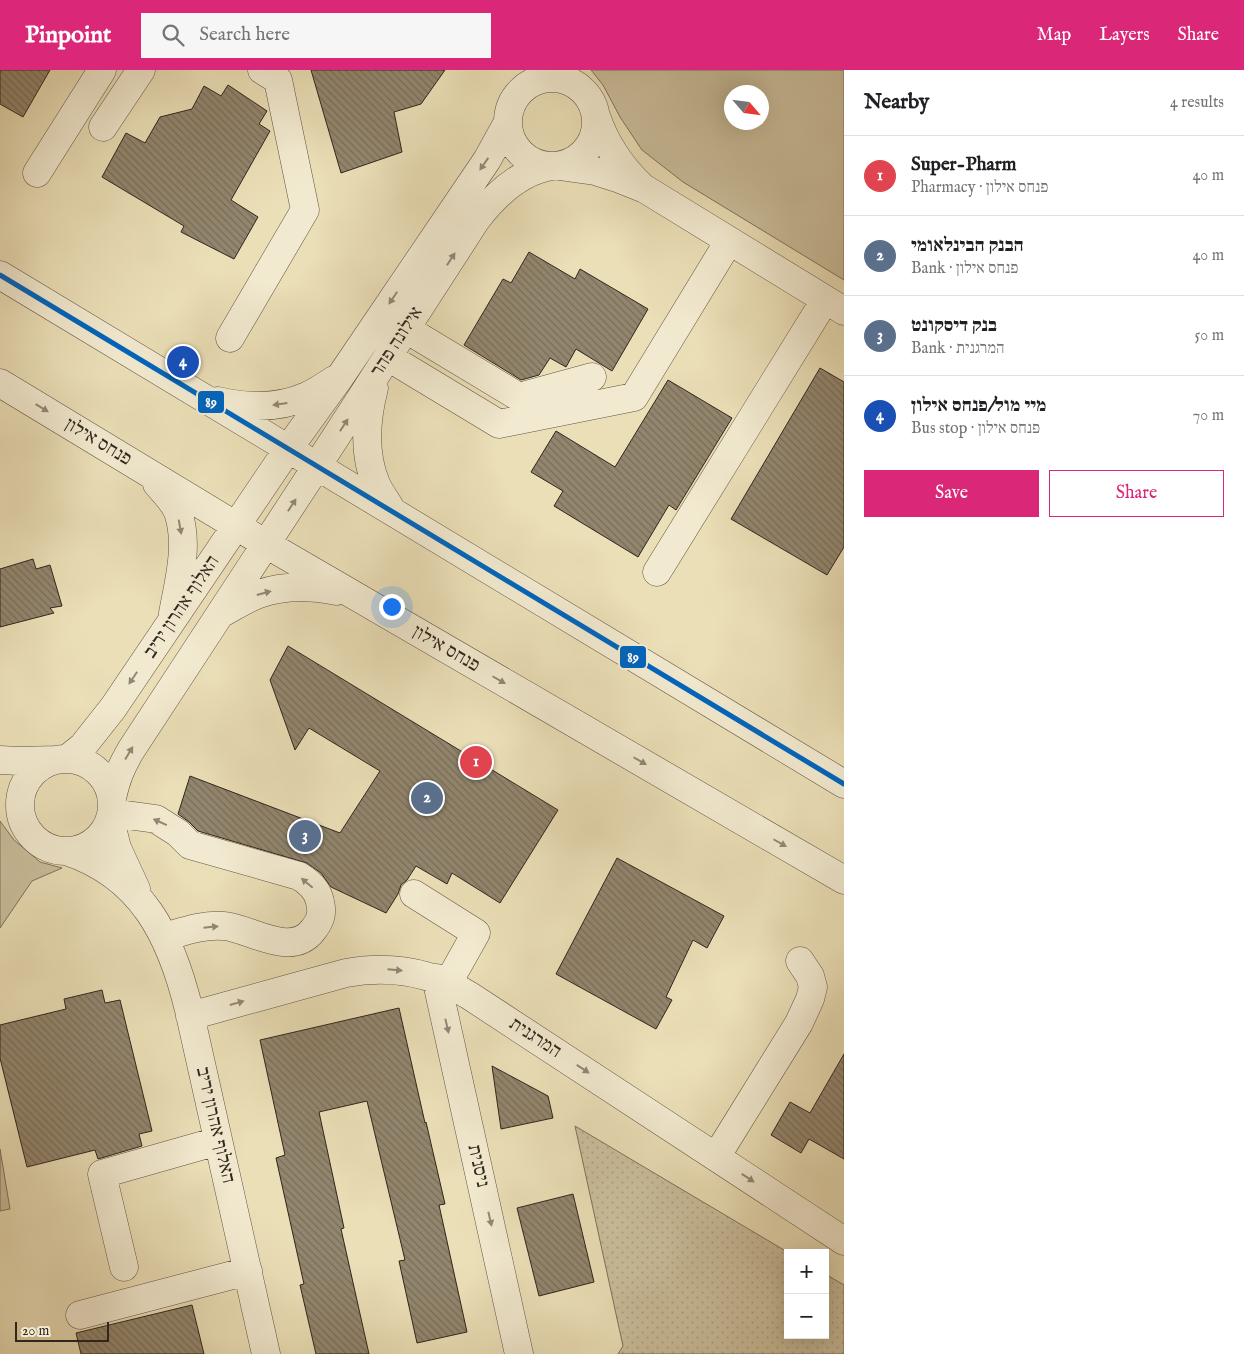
<!DOCTYPE html>
<meta charset="utf-8">
<style>
:root{--surface:#fff;--page:#f6f6f6;--text:#202124;--muted:#757577;--line:#e0e0e0;--accent:#db2777}
body{margin:0;font-family:"IM FELL English","Frank Ruhl Libre",serif;background:var(--page);color:var(--text)}
.controls{position:absolute;right:15px;bottom:15px;display:grid;overflow:hidden;border-radius:0px;box-shadow:0 5px 20px #0002}
.controls button{width:45px;height:45px;display:grid;place-items:center;padding:0;border:0;border-bottom:1px solid var(--line);background:var(--surface);color:var(--text);font:25px sans-serif}
.compass{position:absolute;left:724px;top:15px;width:45px;height:45px;border-radius:50%;background:var(--surface);box-shadow:0 5px 20px #0002;rotate:118deg}
.scale{position:absolute;left:15px;bottom:12px;width:94px;box-sizing:border-box;padding-left:5px;border:2px solid #31251e;border-top:0;font-size:14px;line-height:18px;white-space:nowrap;color:#31251e;-webkit-text-stroke:4px #f2ead0;paint-order:stroke}
.you{position:absolute;left:391px;top:536px;width:18px;height:18px;margin:-12px;border:4px solid #fff;border-radius:50%;background:#1a73e8;box-shadow:0 0 0 8px #1a73e833}
.badge{display:grid;place-items:center;width:32px;height:32px;border-radius:50%;background:var(--accent);color:#fff;font-size:16px;font-weight:700}
.pin{position:absolute;translate:-50% -50%;border:2px solid #fff;box-shadow:0 1px 5px #0006}
.list{margin:0;padding:0;list-style:none}
h2{display:flex;justify-content:space-between;align-items:center;height:65px;margin:0;padding:0 20px;font-size:21px}
h2 small{font-size:16px;font-weight:400;color:var(--muted)}
.list li{display:grid;grid-template-columns:32px 1fr auto;gap:15px;align-items:center;box-sizing:border-box;height:80px;padding:0 20px;border-top:1px solid var(--line)}
.list b{display:block;font-size:19px;white-space:nowrap}
.list p{margin:0;font-size:16px;white-space:nowrap;color:var(--muted)}
.list em{font-size:16px;font-style:normal;color:var(--muted)}
.actions{display:flex;gap:10px;padding:15px 20px}
.actions a{flex:1;padding:11px 0;border:1px solid var(--accent);border-radius:0px;text-align:center;font-size:18px;color:var(--accent)}
.actions .main{background:var(--accent);color:#fff}
.icon{flex:none;width:28px;height:28px;fill:none;stroke:currentColor;stroke-width:2;stroke-linecap:round;stroke-linejoin:round}
.map{position:relative;flex:none;width:844px;height:1284px;overflow:hidden}
header{display:flex;align-items:center;gap:30px;box-sizing:border-box;height:70px;padding:0 25px;background:var(--accent);color:#fff}
header strong{font-size:24px}
nav{display:flex;gap:28px;margin-inline-start:auto;font-size:18px}
.search{width:350px;height:45px;background:var(--page);display:flex;align-items:center;gap:12px;box-sizing:border-box;padding:0 18px;border-radius:0px;color:var(--muted);font-size:19px}
main{display:flex}
aside{flex:1;background:var(--surface)}
.map>svg:first-child{display:block}
</style>
<header>
<strong>Pinpoint</strong>
<div class="search"><svg class="icon" aria-label="search" viewBox="0 0 24 24"><circle cx="10" cy="10" r="6"/><path d="M15 15l6 6"/></svg>Search here</div>
<nav><a>Map</a><a>Layers</a><a>Share</a></nav>
</header>
<main>
<div class="map">
<svg width="844" height="1284" viewBox="0 0 844 1284">
<defs>
<pattern id="park-dots" width="8" height="8" patternUnits="userSpaceOnUse" patternTransform="scale(1.25)"><rect width="8" height="8" fill="#cbbf9d"/><path d="M2 2h.1M6 6h.1" fill="none" stroke="#afa487" stroke-width="1.8" stroke-linecap="round"/></pattern>
<pattern id="building-back-hatch" width="6" height="6" patternUnits="userSpaceOnUse" patternTransform="scale(1.25)"><rect width="6" height="6" fill="#92866e"/><path d="M-1 5l2 2M0 0l6 6M5-1l2 2" fill="none" stroke="#786d5a"/></pattern>
</defs>
<rect width="100%" height="100%" fill="#ebdfb7"/>
<filter id="stains"><feTurbulence type="fractalNoise" baseFrequency=".004" numOctaves="4"/><feColorMatrix values="0 0 0 0 .2 0 0 0 0 .09 0 0 0 0 .02 0 0 0 .5 -.17"/></filter>
<radialGradient id="worn" r=".72"><stop offset=".6" stop-color="#630" stop-opacity="0"/><stop offset="1" stop-color="#630" stop-opacity=".3"/></radialGradient>
<path fill="#cbbf9d" stroke="#7e725e" fill-rule="evenodd" d="M591,0h253v210l-161,-98 -41,-32 -22,-33 -17,-32zM732,22h30v30h-30z
M0,751l14,19 26,22 22,6 -30,13 -32,47z
M0,1079l10,60 -10,2z"/>
<path fill="url(#park-dots)" stroke="#7e725e" d="M575,1056l214,127h-1v82h37v-61l19,11v69h-226l5,-8z"/>
<path fill="url(#building-back-hatch)" stroke="#31251e" d="M0,0h50l-27,47 -23,-13z
M311,0h134l-24,34 -27,8 8,40 -61,21z
M228,15l39,26 -8,13 11,7 -39,69 27,17 -24,42 -53,-27 3,-6 -82,-49 24,-44 19,10 15,-26 32,-8 12,-23 17,10z
M529,182l46,27 5,-10 68,40 -36,62 -36,-22 -10,18 -16,-9 -11,17 -18,5 -57,-35 39,-66 8,4z
M820,298l24,14v165l-17,28 -96,-56z
M668,310l64,38 -56,92 -7,-5 -31,52 -84,-51 9,-15 -32,-19 25,-41 59,36z
M33,489l3,10 14,-4 12,41 -12,2 4,5 -54,14v-58z
M288,576l270,164 -58,93 -48,-30 -5,11 -31,-18 -9,14 -6,5 -3,9 -12,19 -55,-26 -10,-14 -14,-10 -109,-32 -9,-9 -11,-8 12,-38 150,57 40,-62 -71,-43 -14,22 -25,-70z
M617,788l107,58 -17,32 -14,-8 -27,57 6,3 -16,29 -100,-55z
M102,920l3,13 15,-3 32,131 -13,3 3,12 -44,13 -3,-9 -68,17 -27,-109v-33l66,-16 -2,-10z
M399,938l26,115 1,-1 19,82 -6,1 28,127 -50,11 -18,-82 6,-1 -38,-159 -48,11 25,116 -3,1 28,125h-53l-16,-69 4,-1 -28,-126 9,-3 -25,-115z
M844,984v105l-35,-20 -8,14 -30,-18 19,-33 20,11z
M492,996l56,30 5,22 -52,11z
M573,1124l21,88 -55,14 -22,-88z
M192,1235l12,49h-123l-5,-21z"/>
<g fill="none" stroke-linecap="round" stroke-linejoin="round">
<defs>
<path id="minor" d="M508 52a44 44 0 1 1 88 0a44 44 0 1 1-88 0Z
M596,46c9,27 25,51 46,71
M103,57l38,-57
M559,96l36,5 25,8 25,10 199,122
M37,103l65,-103
M0,205l844,509
M406,259l113,68 73,-20
M230,268l75,-128 -27,-130 -16,-10
M388,287l111,67 135,-27 95,-156
M0,313l266,161 578,336
M374,318c-8,31 -11,65 2,96 4,9 11,18 16,27
M218,331c30,7 60,8 89,-5 9,-4 18,-10 27,-16
M157,414c7,8 17,18 21,28 11,32 1,69 -5,101
M657,502l168,-272
M224,542c11,-6 23,-14 35,-18 26,-9 52,-8 78,-3
M67,689l16,-13 30,-38 175,-259 52,-72 147,-217 21,-38
M20 735a46 46 0 1 1 92 0a46 46 0 1 1-92 0Z
M0,690l19,1 37,-1
M112,728c4,-19 9,-31 19,-48l186,-284 159,-246c19,-25 44,-49 76,-54
M112,743l44,6 22,14 12,12 109,31c10,6 19,14 21,26 3,12 0,19 -7,28 -22,29 -63,-2 -89,-4 -20,-2 -42,6 -60,11
M110,750l7,28 19,41
M66,781c76,25 105,85 123,159l77,344
M414,824l62,39 -28,50
M436,908l83,376
M190,946l156,-43c44,-8 86,-1 124,23l374,245
M716,1087l83,-134 11,-24 3,-12 -3,-11 -10,-15
M124,1197l-22,-93 116,-33
M80,1245l168,-44"/>
</defs>
<use href="#minor" stroke="#605444" stroke-width="29"/>
<use href="#minor" stroke="#f2ead0" stroke-width="28"/>
<defs>
<path id="bus-1" d="M0,205l844,509"/>
</defs>
<use href="#bus-1" stroke="#f2ead0" stroke-width="9"/>
<use href="#bus-1" stroke="#0065bd" stroke-width="5"/>
</g>
<defs><path id="oneway-solid" d="M-6-.8H1V-3.2L6.5 0L1 3.2V.8H-6Z" transform="scale(1.25)"/></defs>
<g fill="#928877">
<use href="#oneway-solid" transform="translate(484 94) rotate(125)"/>
<use href="#oneway-solid" transform="translate(451 189) rotate(-57)"/>
<use href="#oneway-solid" transform="translate(393 228) rotate(124)"/>
<use href="#oneway-solid" transform="translate(280 334) rotate(172)"/>
<use href="#oneway-solid" transform="translate(42 338) rotate(31)"/>
<use href="#oneway-solid" transform="translate(344 355) rotate(-57)"/>
<use href="#oneway-solid" transform="translate(292 435) rotate(-57)"/>
<use href="#oneway-solid" transform="translate(180 457) rotate(80)"/>
<use href="#oneway-solid" transform="translate(264 523) rotate(-15)"/>
<use href="#oneway-solid" transform="translate(133 608) rotate(124)"/>
<use href="#oneway-solid" transform="translate(499 610) rotate(30)"/>
<use href="#oneway-solid" transform="translate(129 683) rotate(-59)"/>
<use href="#oneway-solid" transform="translate(640 691) rotate(30)"/>
<use href="#oneway-solid" transform="translate(160 752) rotate(-156)"/>
<use href="#oneway-solid" transform="translate(780 773) rotate(30)"/>
<use href="#oneway-solid" transform="translate(307 813) rotate(-140)"/>
<use href="#oneway-solid" transform="translate(211 857) rotate(-6)"/>
<use href="#oneway-solid" transform="translate(395 900) rotate(5)"/>
<use href="#oneway-solid" transform="translate(237 933) rotate(-16)"/>
<use href="#oneway-solid" transform="translate(447 956) rotate(77)"/>
<use href="#oneway-solid" transform="translate(583 999) rotate(33)"/>
<use href="#oneway-solid" transform="translate(748 1108) rotate(33)"/>
<use href="#oneway-solid" transform="translate(490 1149) rotate(77)"/>
</g>
<g text-anchor="middle" dominant-baseline="central" stroke-width="4" stroke-linejoin="round" paint-order="stroke">
<g font-size="19" fill="#31251e" stroke="#f2ead0">
<text transform="translate(397 272) rotate(-57)">אילונה פהר</text>
<text transform="translate(98 372) rotate(31)">פנחס אילון</text>
<text transform="translate(182 537) rotate(-56)">האלוף אהרון יריב</text>
<text transform="translate(446 579) rotate(30)">פנחס אילון</text>
<text transform="translate(535 968) rotate(33)">המרגנית</text>
<text transform="translate(215 1055) rotate(77)">האלוף אהרון יריב</text>
<text transform="translate(478 1096) rotate(77)">ניסנית</text>
</g>
</g>
<g stroke="#f2ead0" stroke-width="2">
<rect x="197" y="320" width="28" height="24" rx="5" fill="#0065bd"/>
<rect x="619" y="575" width="28" height="24" rx="5" fill="#0065bd"/>
</g>
<g font-size="14" text-anchor="middle" font-weight="bold" fill="#fff">
<text x="211" y="337">89</text>
<text x="633" y="592">89</text>
</g>
<rect width="100%" height="100%" filter="url(#stains)"/>
<rect width="100%" height="100%" fill="url(#worn)"/>
</svg>
<div class="controls">
<button>+</button>
<button>−</button>
</div>
<svg class="compass" viewBox="-18 -18 36 36"><path d="M0-13l5 13h-10z" fill="#e53935"/><path d="M0 13l5-13h-10z" fill="#757577"/></svg>
<div class="scale">20 m</div>
<div class="you"></div>
<div class="pin badge" style="left:476px;top:692px;background:#e0444e">1</div>
<div class="pin badge" style="left:427px;top:728px;background:#5c6f8a">2</div>
<div class="pin badge" style="left:305px;top:766px;background:#5c6f8a">3</div>
<div class="pin badge" style="left:183px;top:292px;background:#1a4fb4">4</div>
</div>
<aside>
<h2>Nearby<small>4 results</small></h2>
<ul class="list">
<li><span class="badge" style="background:#e0444e">1</span><div><b>Super-Pharm</b><p>Pharmacy · פנחס אילון</p></div><em>40 m</em></li>
<li><span class="badge" style="background:#5c6f8a">2</span><div><b>הבנק הבינלאומי</b><p>Bank · פנחס אילון</p></div><em>40 m</em></li>
<li><span class="badge" style="background:#5c6f8a">3</span><div><b>בנק דיסקונט</b><p>Bank · המרגנית</p></div><em>50 m</em></li>
<li><span class="badge" style="background:#1a4fb4">4</span><div><b>מיי מול/פנחס אילון</b><p>Bus stop · פנחס אילון</p></div><em>70 m</em></li>
</ul>
<div class="actions"><a class="main">Save</a><a>Share</a></div>
</aside>
</main>
